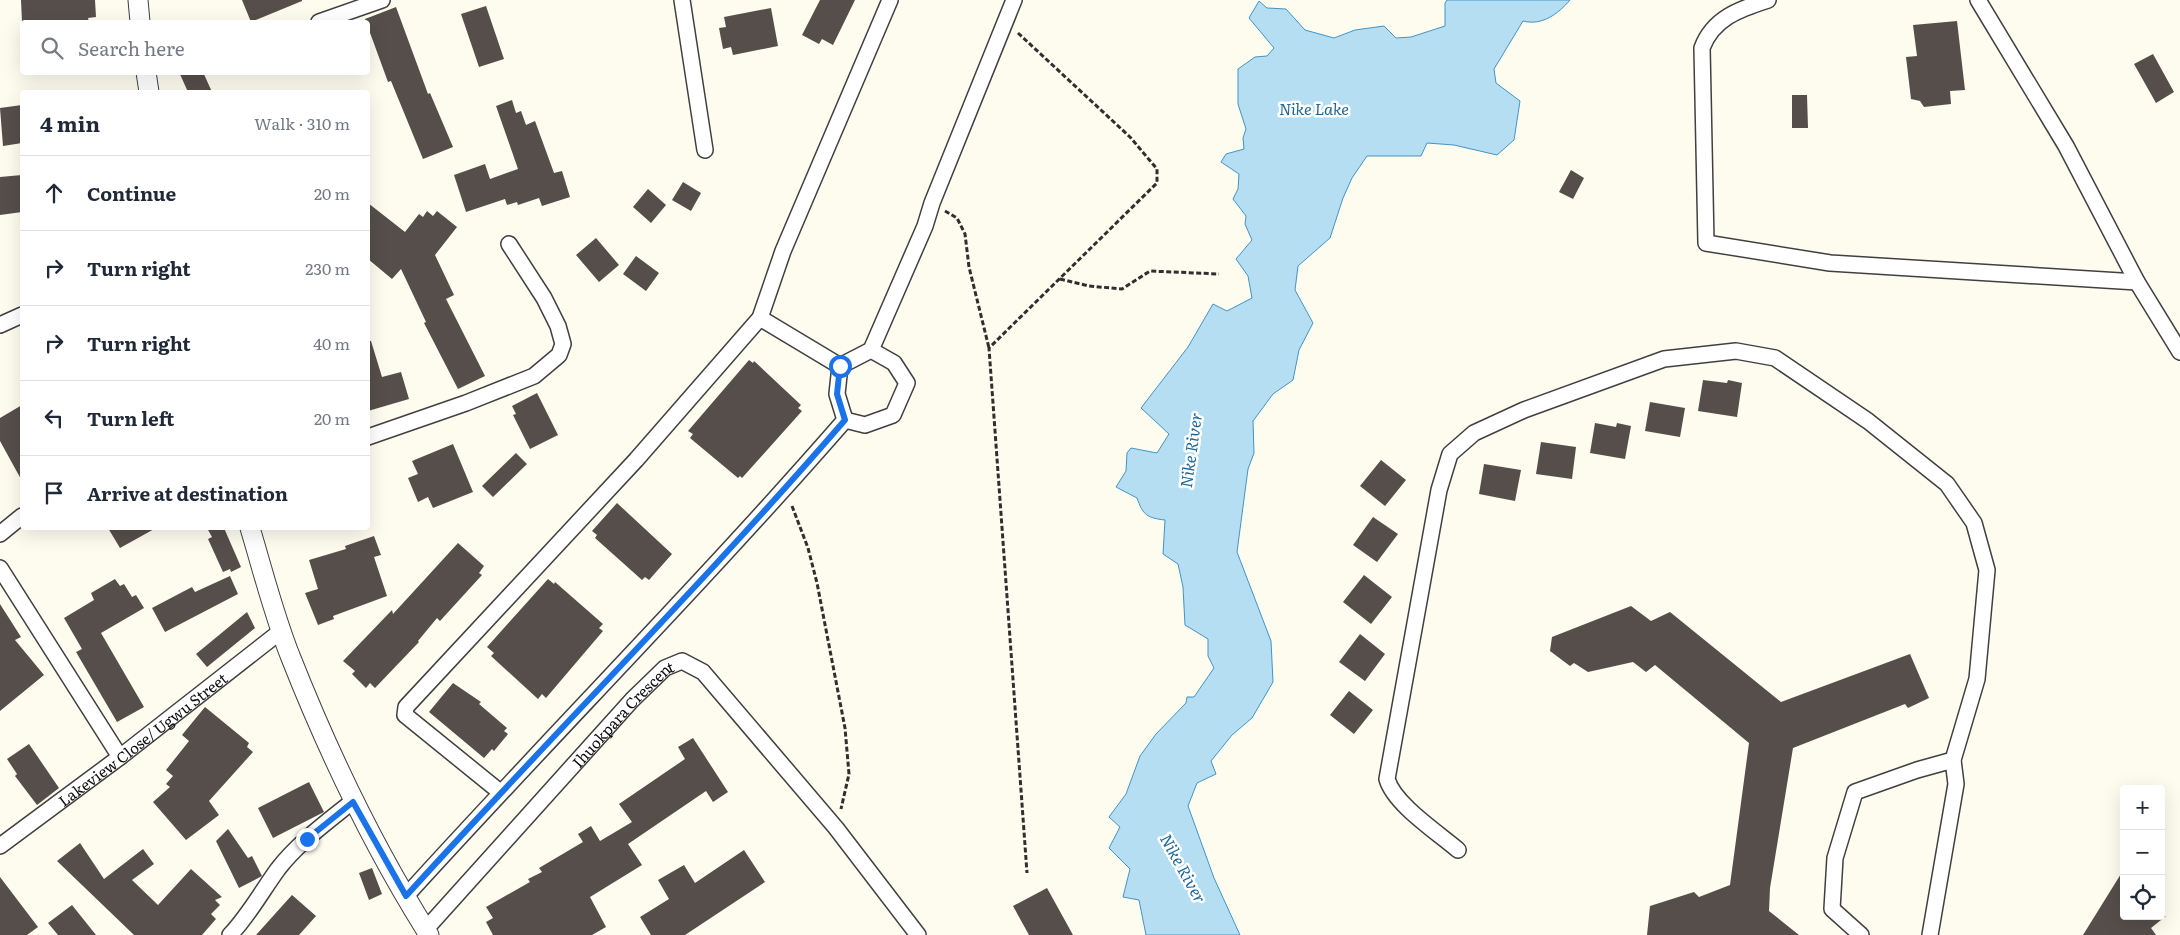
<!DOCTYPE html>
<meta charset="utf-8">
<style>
:root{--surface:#fff;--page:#f2f2f3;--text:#1f2937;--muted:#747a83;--line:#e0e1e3}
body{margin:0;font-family:Literata,serif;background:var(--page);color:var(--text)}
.controls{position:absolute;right:15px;bottom:15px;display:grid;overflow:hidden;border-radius:5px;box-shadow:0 5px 20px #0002}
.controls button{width:45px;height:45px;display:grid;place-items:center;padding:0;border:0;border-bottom:1px solid var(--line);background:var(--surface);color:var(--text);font:25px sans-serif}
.stop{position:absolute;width:15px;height:15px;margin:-11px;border:4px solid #1a73e8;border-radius:50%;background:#fff}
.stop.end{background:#1a73e8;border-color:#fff;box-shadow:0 1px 5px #0008}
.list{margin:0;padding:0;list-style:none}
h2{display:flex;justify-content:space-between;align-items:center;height:65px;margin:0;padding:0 20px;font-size:21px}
h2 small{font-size:16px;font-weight:400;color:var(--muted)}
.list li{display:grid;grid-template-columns:32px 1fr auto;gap:15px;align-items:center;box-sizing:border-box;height:75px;padding:0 20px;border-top:1px solid var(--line)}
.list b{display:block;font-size:19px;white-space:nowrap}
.list em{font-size:16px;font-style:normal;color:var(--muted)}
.icon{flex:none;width:28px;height:28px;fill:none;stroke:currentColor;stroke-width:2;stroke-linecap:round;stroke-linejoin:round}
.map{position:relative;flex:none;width:2180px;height:935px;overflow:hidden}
.search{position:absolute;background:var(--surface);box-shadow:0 5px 20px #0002;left:20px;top:20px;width:350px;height:55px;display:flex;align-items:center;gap:12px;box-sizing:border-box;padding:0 18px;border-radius:5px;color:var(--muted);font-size:19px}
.panel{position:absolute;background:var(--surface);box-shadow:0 5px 20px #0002;left:20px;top:90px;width:350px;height:440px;border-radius:5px}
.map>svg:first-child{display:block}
</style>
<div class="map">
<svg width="2180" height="935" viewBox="0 0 2180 935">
<rect width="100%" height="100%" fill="#fefbef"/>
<path fill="#b6def2" stroke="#4294c5" d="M1447,0h123c-12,14 -28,26 -47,21l-29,48 2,14 24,18 -6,39 -17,15 -43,-10 -27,-2 -6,13h-54l-15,22 -9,20 -13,40 -32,28 -3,24 18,33 -14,27 -6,30 -20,14 -20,27 1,32 -6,16 -11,83 34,89 2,41 -21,36 -20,17 -21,26 5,13 -19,9 -9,23 26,72 26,57h-94l-7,-35 -16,-3 7,-28 -21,-21 11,-21 -11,-10 17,-23 14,-38 16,-22 30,-31 1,-6h7l20,-29 -6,-12v-17l-23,-14 -2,-38 -5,-23 -15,-10 2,-34c-18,-2 -22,-5 -28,-22l-21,-11 10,-16 1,-18 4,-5 26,5 12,-19 -28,-26 47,-61 25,-43 14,7 25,-13 -4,-22 -12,-17 16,-19 -7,-16 1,-8 -13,-17 5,-10 1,-15 -18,-12 5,-8 18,-5 -1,-11 3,-9 -8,-25v-35l17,-12 12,-1 7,-8 -25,-30 10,-17 8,7 19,1 19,21 29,8 21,-8 29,-4 12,12 15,-1 34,-11v-23z"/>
<path fill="#554e4a" d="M21,0h74l1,17 -8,1 1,4h-67z
M242,0h60v1l-51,21z
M820,0h35l-22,45 -11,-6 -3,5 -17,-9z
M486,6l18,53 -25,8 -18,-53z
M396,7l32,87 2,-1 23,54 -30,12 -32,-78 -3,1 -23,-63z
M771,8l7,38 -45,9 -2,-8 -8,2 -4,-21 7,-1 -2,-10z
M1957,21l8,69 -15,1 1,13 -27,3 -4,-6 -9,-2 -5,-42 11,-1 -4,-31z
M2153,54l21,38 -18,11 -22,-39z
M179,72h24l9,20h-24z
M1792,95h15l1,33h-16z
M512,100l4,13 5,-2 5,14 9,-4 19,52 8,-2 8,26 -28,9 -3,-8 -21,7 -1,-3 -10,3 -2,-6 -39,13 -12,-37 31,-11 5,15 28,-10 -22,-63z
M22,105v38l-19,3 -3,-38z
M1571,170l13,8 -11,21 -14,-7z
M22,175v37l-22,3v-38z
M683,182l18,11 -10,18 -19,-11z
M648,189l18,16 -15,18 -18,-16z
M368,203l37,29 14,-18 4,3 4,-6 6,5 4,-5 20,16 -22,28 19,40 -8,4 39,77 -27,13 -34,-66 2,-1 -25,-53 -9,10 -24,-20z
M596,238l23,27 -20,17 -23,-27z
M636,256l23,17 -13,18 -23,-17z
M368,341h3l11,36 19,-5 8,27 -41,12z
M749,360l4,3 1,-2 47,44 -3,3 4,3 -60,67 -2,-2 -2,2 -48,-40 3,-4 -5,-3z
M1703,380l24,3 1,-3 14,3 -5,34 -39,-6z
M537,393l21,42 -28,14 -17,-34 3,-1 -4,-8z
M1650,402l35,6 -5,29 -35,-6z
M22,405v76l-22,-40v-23z
M1595,423l21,4 1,-4 14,3 -6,33 -35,-6z
M1541,442l35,5 -4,32 -36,-5z
M453,444l20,48 -40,16 -5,-11 -10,5 -10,-24 10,-4 -6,-13z
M516,453l11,11 -34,33 -11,-11z
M1381,460l25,20 -21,26 -25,-20z
M1484,464l37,6 -6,31 -36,-7z
M617,503l55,51 -23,26 -4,-3 -3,3 -47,-42 2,-3 -5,-4z
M1373,517l25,17 -21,28 -24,-17z
M108,528h48l-36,20z
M207,528h17l17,39 -10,5 -1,-3 -7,3 -15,-33 4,-2z
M374,536l7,19 -7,2 13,39 -54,20 1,3 -16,6 -13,-32 13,-4 -9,-29 37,-11 -1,-3z
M458,543l26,23 -5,7 3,2 -42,46 -3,-3 -19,23 1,1 -44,46 -5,-5 -4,5 -14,-14 3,-3 -12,-10 49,-51 1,4z
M1364,575l28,22 -21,27 -28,-22z
M230,576l8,18 -73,38 -13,-24 40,-21 3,5z
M115,579l5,7 4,-2 8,13 4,-2 8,13 -43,25 43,74 -27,15 -41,-70 6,-3 -18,-31 30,-18 -3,-7z
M548,579l6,5 1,-2 48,42 -4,4 4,3 -57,67 -4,-4 -4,5 -47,-43 3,-3 -7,-6z
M0,604l21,33 -6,3 29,35 -44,36z
M1631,606l20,15 19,-9 111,90 129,-48 19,44 -21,10 -3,-4 -112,44 -23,140 -1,23 30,24h-152l3,-29 44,-14 5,5 31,-12 19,-142 -94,-78 -9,7 -13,-10 -45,10 -14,-9 -4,3 -20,-15 2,-14z
M247,612l8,16 -48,39 -11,-13z
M1360,634l25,20 -20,27 -26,-19z
M453,683l28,19 -2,2 28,24 -3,3 4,3 -14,17 -2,-2 -8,9 -55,-46z
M1349,691l24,19 -19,24 -24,-19z
M205,707l44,36 -2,4 6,5 -44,49 10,14 -33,25 -33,-38 17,-15 -4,-3 7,-8 -7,-6 23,-29 -7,-6z
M693,738l35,54 -15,10 -7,-11 -78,53 14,21 -52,32 16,30 -14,8h-99l-7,-13 7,-4 -7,-11 44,-25 -2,-3 14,-7 -3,-4 44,-26 -5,-8 13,-8 9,15 32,-19 -13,-18 66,-45 -7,-12z
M29,744l30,44 -22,17 -22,-29 2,-2 -10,-15z
M309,782l15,30 -51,26 -15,-30z
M228,829l20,29 4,-2 10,20 -23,12 -23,-47z
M80,843l24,36 39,-30 11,15 -22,16 26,25 33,-36 31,28 -7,3 5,5 -9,9 5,5 -14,16h-68l-77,-74z
M744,850l21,32 -80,53h-34l-11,-18 29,-18 -11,-19 26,-15 11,18z
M372,868l10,26 -13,6 -10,-27z
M2124,869v47h42l-15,12 5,7h-73z
M0,877l38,50 -11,8h-27z
M1047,888l26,47h-44l-16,-29z
M292,895l24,21 -17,19h-43z
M72,905l24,30h-38l-10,-12z"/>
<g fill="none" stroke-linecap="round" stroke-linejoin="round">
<defs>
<g id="minor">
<path d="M682,0l23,150"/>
<path d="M1768,0c-28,9 -55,18 -66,48l4,195 124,20 307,19"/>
<path d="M1978,0l88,146 71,136 43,70"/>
<path d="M319,22l63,-22"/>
<path d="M0,325l22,-10"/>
<path d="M840,366l31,-16 54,-124 7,-23 82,-203"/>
<path d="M845,420l20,5 28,-10 14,-32 -13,-20 -23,-13"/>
<path d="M368,437l98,-34 68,-27 25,-21 4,-11 -5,-18 -14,-28 -35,-54"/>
<path d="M0,534l22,-18"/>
<path d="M0,568l120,189"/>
<path d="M500,792l-95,-77 1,-8 230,-247 124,-142 23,-67 107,-251"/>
<path id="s1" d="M0,846l120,-89 161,-126"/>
<path d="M1458,850c-21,-18 -64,-46 -71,-71l52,-289 11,-36 24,-21 50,-23 140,-51 72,-8 39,7 93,63 79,63 27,39 13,47 -10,109 -24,81 3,24 -26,151"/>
<path d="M406,896c145,-160 297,-313 439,-476l-8,-26 3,-28 -80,-48"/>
<path id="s2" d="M426,929l206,-229 33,-32 17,-7 21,11 133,156 82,107"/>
<path d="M230,935c19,-20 32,-44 48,-66 20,-26 49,-47 75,-68"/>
<path d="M1861,935l-29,-26 3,-51 20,-66 62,-22 36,-10"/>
</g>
<path id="tertiary" d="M138,0l2,22
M146,72l3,20
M250,528c13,43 24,88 41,130 38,96 83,190 138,277"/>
</defs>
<use href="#minor" stroke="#404040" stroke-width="18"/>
<use href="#tertiary" stroke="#404040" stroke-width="21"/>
<path stroke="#2f2f2f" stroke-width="3" stroke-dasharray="5 2.5" stroke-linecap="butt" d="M1018,33l112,104 27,32v14l-168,165 38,525
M945,211l12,7 8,16 4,33 20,81
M1060,279l29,7 33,3 28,-18 69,3
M792,506l16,42 9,35 28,145 4,46 -8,35"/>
<use href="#minor" stroke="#fff" stroke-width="15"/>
<use href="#tertiary" stroke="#fff" stroke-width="19"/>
</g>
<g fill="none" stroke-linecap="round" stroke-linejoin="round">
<path stroke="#1a73e8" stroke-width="6" d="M307,839l46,-37 53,94c145,-160 298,-313 439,-476l-8,-26 3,-28"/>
</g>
<g text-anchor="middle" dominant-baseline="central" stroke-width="5" stroke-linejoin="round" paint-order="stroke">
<g font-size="15" fill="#0d0d0d" stroke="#fff">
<text stroke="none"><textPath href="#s2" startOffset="292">Ihuokpara Crescent</textPath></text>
<text stroke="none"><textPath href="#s1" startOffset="178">Lakeview Close/ Ugwu Street</textPath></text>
</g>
<g font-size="16" font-style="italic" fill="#1e6698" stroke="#fff">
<text x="1314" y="108">Nike Lake</text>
<text transform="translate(1190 450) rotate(-82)">Nike River</text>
<text transform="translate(1184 868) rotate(61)">Nike River</text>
</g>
</g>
</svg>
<div class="controls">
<button>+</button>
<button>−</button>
<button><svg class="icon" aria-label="locate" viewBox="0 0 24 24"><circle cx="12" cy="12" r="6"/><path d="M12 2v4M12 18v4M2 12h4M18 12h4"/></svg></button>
</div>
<div class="stop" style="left:840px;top:366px"></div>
<div class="stop end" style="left:307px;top:839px"></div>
<div class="search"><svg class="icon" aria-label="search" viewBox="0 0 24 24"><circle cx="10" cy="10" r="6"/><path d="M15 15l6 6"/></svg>Search here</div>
<section class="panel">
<h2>4 min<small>Walk · 310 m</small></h2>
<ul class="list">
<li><svg class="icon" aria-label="ahead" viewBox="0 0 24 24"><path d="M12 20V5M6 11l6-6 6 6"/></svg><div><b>Continue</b></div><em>20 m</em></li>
<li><svg class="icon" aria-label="right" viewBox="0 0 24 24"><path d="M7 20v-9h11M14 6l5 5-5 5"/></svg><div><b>Turn right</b></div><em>230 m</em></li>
<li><svg class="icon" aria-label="right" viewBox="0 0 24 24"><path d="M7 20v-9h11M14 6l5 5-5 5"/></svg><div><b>Turn right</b></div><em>40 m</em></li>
<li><svg class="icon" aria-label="left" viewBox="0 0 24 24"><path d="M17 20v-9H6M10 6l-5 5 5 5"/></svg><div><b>Turn left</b></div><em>20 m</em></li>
<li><svg class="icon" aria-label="arrive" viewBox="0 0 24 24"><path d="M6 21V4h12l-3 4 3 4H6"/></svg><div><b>Arrive at destination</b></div></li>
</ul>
</section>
</div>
